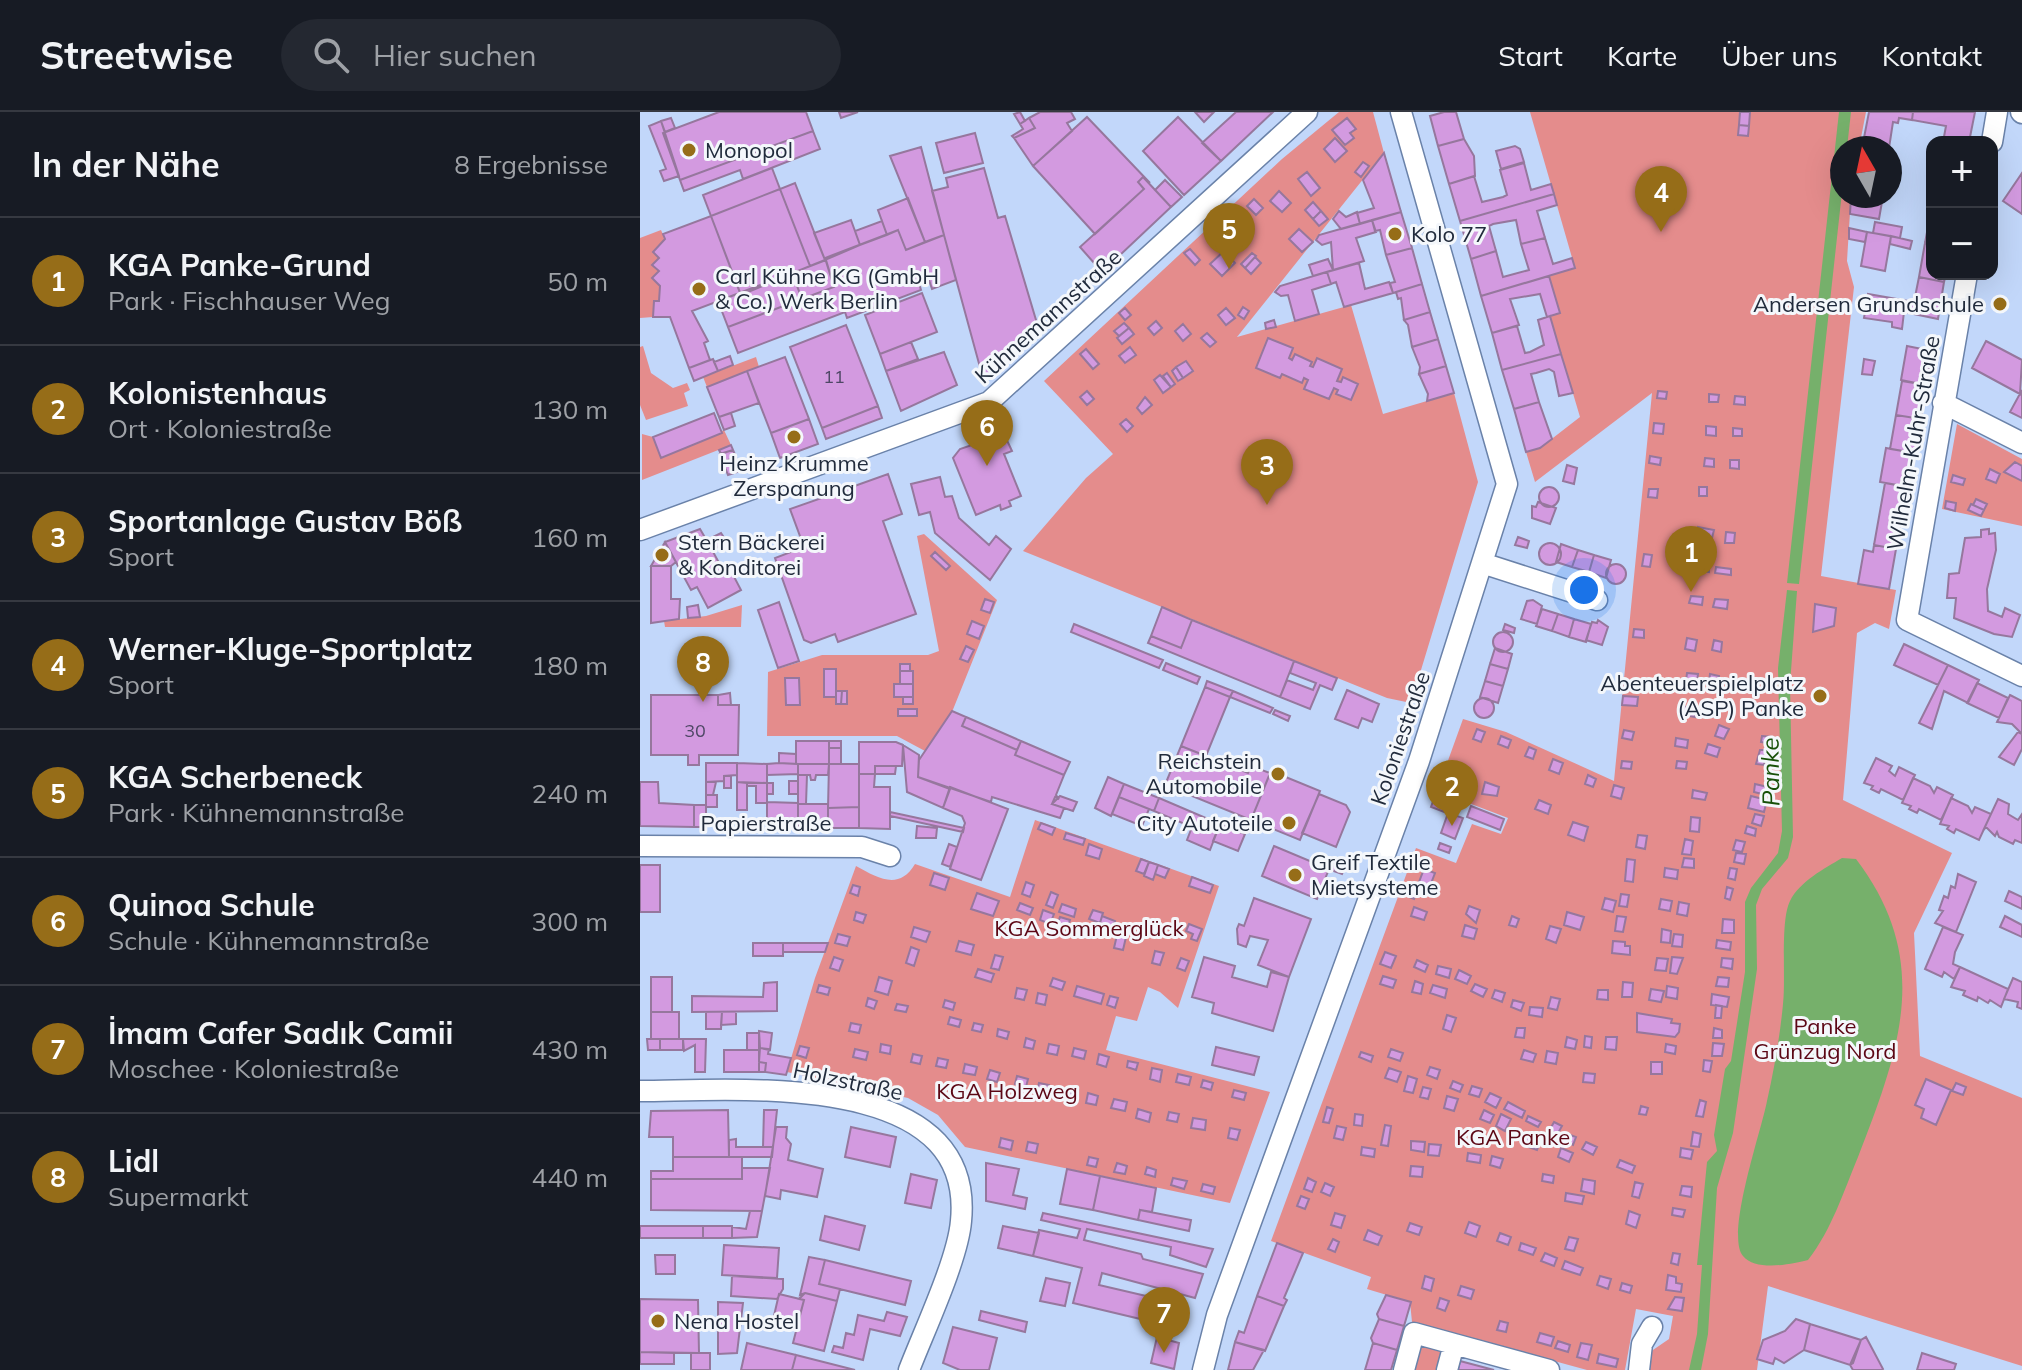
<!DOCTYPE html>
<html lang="de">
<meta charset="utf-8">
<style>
:root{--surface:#171b24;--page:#242831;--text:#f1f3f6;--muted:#9ea1a6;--line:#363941;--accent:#966d18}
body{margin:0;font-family:Mulish,sans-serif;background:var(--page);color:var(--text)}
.controls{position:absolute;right:24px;top:24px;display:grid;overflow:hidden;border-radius:16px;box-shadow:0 8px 32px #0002}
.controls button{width:72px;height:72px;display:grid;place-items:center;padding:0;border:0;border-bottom:2px solid var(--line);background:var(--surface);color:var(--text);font:40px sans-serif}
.compass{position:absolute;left:1190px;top:24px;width:72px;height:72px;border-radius:50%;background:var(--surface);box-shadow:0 8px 32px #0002;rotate:351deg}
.you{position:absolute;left:944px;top:478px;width:28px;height:28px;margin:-20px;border:6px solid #fff;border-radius:50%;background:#1a73e8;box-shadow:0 0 0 12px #1a73e833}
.badge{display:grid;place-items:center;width:52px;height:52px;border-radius:50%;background:var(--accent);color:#fff;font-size:26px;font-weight:700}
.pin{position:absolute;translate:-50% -66px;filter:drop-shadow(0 2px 4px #0008)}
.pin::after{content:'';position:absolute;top:42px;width:28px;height:24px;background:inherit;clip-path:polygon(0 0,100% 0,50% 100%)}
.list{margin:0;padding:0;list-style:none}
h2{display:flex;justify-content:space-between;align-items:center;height:104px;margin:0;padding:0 32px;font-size:34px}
h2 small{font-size:26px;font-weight:400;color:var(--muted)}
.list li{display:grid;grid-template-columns:52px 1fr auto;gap:24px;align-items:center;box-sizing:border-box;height:128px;padding:0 32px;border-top:2px solid var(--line)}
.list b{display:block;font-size:30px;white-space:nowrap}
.list p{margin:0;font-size:26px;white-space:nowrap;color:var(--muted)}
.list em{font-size:26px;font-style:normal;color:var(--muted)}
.icon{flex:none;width:44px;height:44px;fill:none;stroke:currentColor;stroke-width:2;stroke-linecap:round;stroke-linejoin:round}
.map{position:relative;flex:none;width:1382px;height:1258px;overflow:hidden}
header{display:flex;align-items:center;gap:48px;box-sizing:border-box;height:112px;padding:0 40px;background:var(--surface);border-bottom:2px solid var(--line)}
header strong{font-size:38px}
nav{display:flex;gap:44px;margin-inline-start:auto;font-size:28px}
.search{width:560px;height:72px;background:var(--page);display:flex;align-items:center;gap:20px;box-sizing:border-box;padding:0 28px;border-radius:44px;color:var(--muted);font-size:30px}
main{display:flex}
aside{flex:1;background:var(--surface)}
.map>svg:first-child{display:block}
</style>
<header>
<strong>Streetwise</strong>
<div class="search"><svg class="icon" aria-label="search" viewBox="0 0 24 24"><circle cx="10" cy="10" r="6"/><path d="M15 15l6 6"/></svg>Hier suchen</div>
<nav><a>Start</a><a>Karte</a><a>Über uns</a><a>Kontakt</a></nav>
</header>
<main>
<aside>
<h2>In der Nähe<small>8 Ergebnisse</small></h2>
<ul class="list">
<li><span class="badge">1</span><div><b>KGA Panke-Grund</b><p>Park · Fischhauser Weg</p></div><em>50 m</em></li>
<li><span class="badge">2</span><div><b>Kolonistenhaus</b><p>Ort · Koloniestraße</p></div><em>130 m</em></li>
<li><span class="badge">3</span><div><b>Sportanlage Gustav Böß</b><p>Sport</p></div><em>160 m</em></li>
<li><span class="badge">4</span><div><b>Werner-Kluge-Sportplatz</b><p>Sport</p></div><em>180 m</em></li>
<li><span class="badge">5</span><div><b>KGA Scherbeneck</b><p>Park · Kühnemannstraße</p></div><em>240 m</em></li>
<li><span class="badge">6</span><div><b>Quinoa Schule</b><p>Schule · Kühnemannstraße</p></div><em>300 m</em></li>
<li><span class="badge">7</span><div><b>İmam Cafer Sadık Camii</b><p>Moschee · Koloniestraße</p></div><em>430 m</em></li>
<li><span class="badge">8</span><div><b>Lidl</b><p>Supermarkt</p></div><em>440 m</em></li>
</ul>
</aside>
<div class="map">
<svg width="1382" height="1258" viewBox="0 0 1382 1258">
<rect width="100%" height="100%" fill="#c2d7fa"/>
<path fill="#e48c8c" d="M699,0h34l11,41 -147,184 114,-32 32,109 71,-21 24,89 -67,221 -24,-5 -364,-147 63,-73 27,-24 -69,-73 238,-222z
M890,0h336l-7,36h-17v48h9l-4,65 7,26 -33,289 75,14 -7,39 -14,-6 -18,10 -14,167 109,53 -38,80 6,123 102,42v268l-254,-80 -11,84h-112l5,-18 19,-13 4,-23 -37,-7 -11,61h-38l-175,-48 -2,-20 -43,-13 4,-12 -100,-36 145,-393 40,15 16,-39 29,10 7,-16 -71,-27 26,-72 43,13 108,49 38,-388 -117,89 -9,-30 14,-4 40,-31 -30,-101 10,-3 -11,-37 26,-8z
M21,118l4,9 -12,13 6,6 -6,7 6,6 -7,7 8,8 -1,15h-5l-1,16 -13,1v-80z
M3,234l8,27 22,15 14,-5 3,7 -6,3 4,13 -42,14 -6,-15v-58z
M116,245l3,10 -52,20 -4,-10z
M1317,312l65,35v67l-80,-17z
M84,318l7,15 -89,35v-46l11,3 8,21z
M284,422l73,66 -45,112 -27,39 -28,-15h-130l1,-64 54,-17h106l11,-4 -22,-115z
M102,493l-1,22h-76l-1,-6 42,-5z
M395,708l184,66 -41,122 -18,-16 -12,-5 -11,34 -21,-5 -10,34 164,42 -40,111 -265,-56 -27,-32 -30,-17 -121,-26 28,-94 41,-112c22,12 43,25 59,-2l95,33z
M779,1229l27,7 -6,22h-29z"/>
<path fill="#76b06b" d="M1199,0h12l-4,36h-5v44l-43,392 -12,-1z
M1147,478l10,1 -7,93 3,153 -5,21 -26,31 -6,16 1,64 -24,164 -16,55 -9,146 -7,36h-12l8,-36 5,-69h-5l10,-103 10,-11 -3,-16 11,-66 6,-8 14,-89v-70l6,-14 27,-35 4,-22 -4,-163z
M1202,746l14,1c77,101 44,190 2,298 -15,36 -26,72 -50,103 -16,4 -52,12 -65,-4 -18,-21 19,-127 24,-155 7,-31 13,-65 16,-97 3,-25 -3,-83 7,-103 10,-20 34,-32 52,-43z"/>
<path fill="#d39ae0" stroke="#96779d" stroke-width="2" d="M79,0h87l7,19 -133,49 -17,-47z
M199,0h19l-17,6z
M380,0l5,9 -5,3 -6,-10z
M400,0h31l4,7 -8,4 5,8 -39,35 -19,-28 21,-10 -6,-10z
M555,0h19l-10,10z
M596,0h37l-52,49 -19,-18z
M804,0h12l8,27 -26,7 -8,-30z
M1100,0h10l-1,14 -10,-1z
M1229,0h44l-1,8 -13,-2 -1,5 -5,-1 -4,26h-27z
M1273,0h62l-6,30h-26l3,-16 -34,-6z
M447,5l63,66 -7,-6 -5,5 6,7 -49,45 -62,-68z
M538,5l43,44 -37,34 -41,-44z
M31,6l4,10 -10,4 -4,-11z
M389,6l6,10 -21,10 -2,-2 11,-7 -3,-5z
M707,6l9,11 -6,4 4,5 -9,7 -13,-15z
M21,9l18,55 -15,5 -4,-10 6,-2 -17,-43z
M1099,13l10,1 -1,10 -10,-1z
M173,19l7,18 -77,30 -3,-9 -56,21 -4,-11z
M335,21l8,30 -39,10 -8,-30z
M695,26l12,13 -12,11 -11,-13z
M824,27l10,17 1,20 -26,8 -11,-38z
M875,34l5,3 4,13 -23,7 -5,-18z
M281,35l23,88 -19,7 -35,-86z
M744,41l17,59 -41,12 -3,-11 17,-5 -11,-28z
M723,50l6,4 -8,11 -6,-5z
M884,51l7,27 20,-6 3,10 -94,27 -11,-37 25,-8 8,26 21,-5 4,-2 -7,-25z
M132,56l8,21 -69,27 -8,-21z
M344,56l14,50 7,-2 34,114 -55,52 -52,-191 16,-4 -2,-9z
M667,60l13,16 -9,8 -13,-17z
M1382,61v41l-19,-13z
M503,65l28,30 -69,65 -22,-25 64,-58 -6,-7z
M525,68l17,17 -11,10 -16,-17z
M155,71l30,77 -15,6 -30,-77z
M140,77l30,77 -69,29 -30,-79z
M639,79l12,12 -9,9 -12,-11z
M914,82l3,11 -20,6 8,27 -24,6 -5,-24 -23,4 -4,2 7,25 -25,8 -11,-38z
M1211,84h32l-4,23 -29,-5z
M268,86l17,44 -19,8 -8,-20 -11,5 -9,-25z
M614,87l9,9 -7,7 -9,-9z
M673,90l8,9 -8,8 -8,-9z
M1292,93v40l-7,-2z
M681,99l7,8 -9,7 -6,-7z
M699,99l7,6 11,-5 3,12 -19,5 -8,-10z
M761,100l11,36 -26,7 -6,-25 -5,1 -3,-11z
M71,104l29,77 -48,18 16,30 -4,2 6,17 -21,8 -19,-51h-17l1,-16h5l1,-15 -8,-8 7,-7 -7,-6 7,-7 -6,-6 12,-13 -2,-5z
M211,108l9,25 -35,15 -11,-27z
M732,108l4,12 -20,6 8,23 -31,9 -2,-28 -9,3 -6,-5 3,-5z
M242,109l5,14 -27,10 -5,-14z
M1235,110l27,5 -2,11 -27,-5z
M1209,116l18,4 -2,10 -16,-3z
M659,117l14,13 -11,10 -13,-13z
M258,118l8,20 38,-15 12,45 -24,9 -3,-9 -10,3 2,7 -74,28 -2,-6 -107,41 -10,-26 106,-40 -9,-29z
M604,119l7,6 -9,10 -7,-7z
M1227,120l24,4 -6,35 -24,-5z
M1251,124l21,5 -2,8 -20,-5z
M905,126l8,26 19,-6 3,10 -94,28 -10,-37 25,-8 7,26 26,-7 -8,-26z
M1285,131l7,2v29h14l-2,8 -25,-5z
M772,136l10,36 -29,9 -3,-10 5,-1 -9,-27z
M550,137l10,11 -5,5 -11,-12z
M584,139l11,12 -13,13 -12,-12z
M612,141l4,3 -11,12 -4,-4z
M615,145l6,6 -10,11 -6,-6z
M688,147l5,11 -20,6 -4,-11z
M186,148l8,27 -32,12 -10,-26z
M719,151l6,26 24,-7 4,11 -49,14 -8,-25 -5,2 -4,-12z
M687,160l4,12 -19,6 7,24 -24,7 -7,-26 -7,1 -6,-4 5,-6z
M152,161l10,26 -74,28 -10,-26z
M909,164l11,37 -13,4 -7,-23 -30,5 9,26 -27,8 -11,-37z
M1279,165l25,5 -6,37 -34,-7 -2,17 -10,-2v-5l-28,-4 4,-24 46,8z
M782,172l8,28 -26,8 -3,-22 -3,1 -2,-7z
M282,181l15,39 -57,22 -15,-39z
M603,195l6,4 -5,8 -6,-4z
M485,196l6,7 -6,5 -6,-7z
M586,196l9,10 -9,7 -8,-10z
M790,200l8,27 -26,8 -4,-22 -4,-5z
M910,204l11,38 -59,16 -10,-37 25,-7 8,27 5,-1 14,-7 -6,-25z
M634,208l2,7 -10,2 -1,-6z
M516,209l6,7 -8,7 -6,-7z
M484,211l5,5 -10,8 -5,-5z
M543,212l8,10 -8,7 -8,-10z
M206,213l32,81 -56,22 -32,-81z
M489,216l5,6 -12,10 -5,-6z
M567,221l9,9 -6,5 -9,-9z
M628,226l25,10 -4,10 3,2 3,-6 17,8 -2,4 3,1 4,-9 25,11 -5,12 4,1 2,-5 15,7 -7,16 -15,-6 2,-4 -4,-2 -5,11 -25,-10 4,-9 -4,-2 -2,5 -20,-9 -2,4 -24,-10z
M798,227l8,27 -27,8 1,-7 -8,-20z
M1346,229l36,19 -2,34 -48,-26z
M271,230l7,17 -32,12 -6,-17z
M1267,234l25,5 -6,34 -25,-5z
M490,235l6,8 -11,8 -6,-7z
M446,237l13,15 -6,5 -13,-15z
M304,240l13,33 -56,26 -15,-40z
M921,242l12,39 -14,3 -5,-24 -5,-3 -13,4 -5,1 8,28 -25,7 -12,-39z
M90,244l3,9 -15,6 -4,-9z
M145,245l24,62 -38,14 -24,-62z
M73,247l5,12 -24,10 -5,-13z
M1224,247l11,2 -3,14 -10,-1z
M546,249l7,10 -10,7 -7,-11z
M806,254l8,27 -27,8 1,-7 -9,-20z
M536,255l7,11 -5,3 -6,-10z
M107,259l12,32 -40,14 -12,-30z
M527,261l8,11 -4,3 -8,-11z
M520,263l11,12 -8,6 -9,-13z
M1262,269l24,4 -5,34 -25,-4z
M1382,278v28l-12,-6z
M447,279l7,8 -7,6 -7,-8z
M1018,279l9,1 -1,7 -9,-1z
M1069,282l10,1 -1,7h-9z
M1095,284l10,1v8l-11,-1z
M505,285l7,8 -10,9 -5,-6z
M899,290l13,37 -12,9 -14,4 -12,-43z
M238,294l4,12 -56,21 -4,-11z
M74,301l8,20 -61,25 -8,-21z
M91,301l4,13 -11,4 -5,-13z
M1256,303l25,4 -6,34 -25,-4z
M169,307l9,25 -38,14 -9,-25z
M486,307l7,7 -6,6 -7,-8z
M1014,311l10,1 -1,10 -10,-1z
M1066,314l10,1v9l-10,-1z
M1093,316l9,1v7h-9z
M364,322l8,17 -8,3 17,42 -12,5 2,5 -10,4 -1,-5 -24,10 -23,-57 7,-9z
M91,333l2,5 -12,4 -2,-4z
M1246,336l29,5 -6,34 -29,-5z
M93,338l3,7 -13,5 -3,-8z
M1010,344l11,2 -1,7 -11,-2z
M1065,346l9,1v8l-10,-1z
M96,347l4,12 -12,4 -5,-12z
M1090,348h9v9l-9,-1z
M1375,350l7,4v15l-18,-9z
M927,353l10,3 -3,16 -11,-3z
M1350,357l10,5 -4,9 -10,-4z
M248,362l14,40 -19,7 33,93 -78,28 -3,-8 -24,9 -7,-3 -29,-82 29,-11 -14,-38 49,-17 -2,-5 10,-3 2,4z
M1313,363l12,4 -2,6 -12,-3z
M300,365l5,20 7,-1 7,22 30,27 7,-9 15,13 -21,31 -55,-47 -5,-21 -11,3 -8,-31z
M1245,371l22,4 -11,62 -22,-4z
M899 385a10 10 0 1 1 20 0a10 10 0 1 1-20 0Z
M1059,375h8v9h-8z
M1009,377h9l-1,9 -9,-1z
M1336,387l11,5 -3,6 -11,-5z
M1306,389l10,2 -1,8 -10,-3z
M898,390l18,6 -6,16 -18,-6v-12l4,1z
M1331,392l13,6 -3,6 -13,-6z
M1058,415l16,3 -2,8 -15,-2z
M60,417l10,17 4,-3 -3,-5 10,-5 6,9 -15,8 12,22 6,-3 11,21 -33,18 -11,-21 -6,3 -26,-48z
M1349,417v5l6,-1 1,17 -9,39 1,22 14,6 3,-9 15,7 -8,22 -18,-3 -40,-16 2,-20h-9l2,-24 10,-1 6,-35 16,-1v-7z
M1086,420l9,1 -1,10h-9z
M878,425l11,4 -2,7 -12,-3z
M25,430l11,20 -5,4h-20z
M899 442a11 11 0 1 1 22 0a11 11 0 1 1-22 0Z
M921,432l17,6 -6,17 -16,-5z
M1234,433l22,4 -7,40 -31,-5 6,-34 9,2z
M938,438l16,5 -5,17 -17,-5z
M295,440l15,14 -4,4 -15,-14z
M1004,442l8,1 -2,12 -8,-1z
M954,443l17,5 -5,18 -17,-6z
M1054,450l15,2v8l-16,-2z
M966 462a10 10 0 1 1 20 0a10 10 0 1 1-20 0Z
M11,454h20v33h9l-1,20 -28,4z
M1076,455l15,2v6l-16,-2z
M1051,484l12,1 -1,8 -13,-2z
M345,487l9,3 -4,11 -9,-3z
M1075,487l13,1 -1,9 -14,-2z
M893,488l9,6 -5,18 -16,-5 6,-18z
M139,490l20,59 -21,7 -20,-58z
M1175,492l21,4 -2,18 -21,6z
M58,493l2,12 -12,1 -1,-11z
M522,495l30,13 -11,28 -30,-12z
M902,497l16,5 -6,17 -16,-5z
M918,502l16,5 -5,18 -17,-6z
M934,507l17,5 -5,18 -17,-5z
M552,508l102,41 -14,36 -132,-54 3,-7 30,12z
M958,508l10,7 -6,18 -16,-5 6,-18 5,1z
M332,509l12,5 -5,13 -12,-5z
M434,512l89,36 -4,8 -88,-36z
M865,512l10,4 -1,5 -11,-3z
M994,517l10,1v8l-11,-1z
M853 530a10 10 0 1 1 20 0a10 10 0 1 1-20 0Z
M1047,526l10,2 -2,11 -10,-2z
M1074,528l8,2 -1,10 -9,-2z
M1264,532l44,21 -10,20 -44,-20z
M326,534l8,4 -6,12 -8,-3z
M855,536l17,6 -4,15 -18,-5z
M654,549l43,17 -5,12 -12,-5 -10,24 -30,-12 7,-17 26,10 3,-7 -26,-10z
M526,551l34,14 -3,7 -34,-14z
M260,552h10v7h-10z
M850,552l18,5 -5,17 -18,-5z
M1308,553l31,15 -11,23 -24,-12 -12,38 -13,-6z
M184,557h12v28h-12z
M260,559h13v13h-13z
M1047,561l11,1 -1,8 -11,-1z
M1070,562l9,2 -1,8 -9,-2z
M145,566h14l1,27h-14z
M567,569l26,10 -3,6 -25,-10z
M845,569l18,5 -5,17 -18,-6z
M1337,571l31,15 -9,20 -32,-15z
M254,572h19v13h-19z
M565,575l25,10 -24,59 -25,-10z
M707,578l32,14 -7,18 -10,-4 -4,10 -23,-9z
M196,579h6l-1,13h-5z
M202,579h5v13h-6z
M593,579l40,17 -3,5 -40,-16z
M90,581l1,12h-13v-10z
M11,583h67v10h21l-1,50h-39v10h-11v-10h-37z
M1370,583l12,6v33l-10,-10 -15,-2z
M983,584l15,1 -1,9 -15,-1z
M263,585h10v7h-10z
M834 596a10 10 0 1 1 20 0a10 10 0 1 1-20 0Z
M1063,589l13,1 -2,15 -13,-1z
M1040,594l16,2 -1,9 -16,-3z
M258,597h19v7h-19z
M635,598l15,6 -2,5 -15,-7z
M312,599l14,6 -4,9 55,24 -2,5 49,20 -8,20 3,4 -4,-2 -3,7 12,4 -4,10 -68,-21 -1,5 -73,-25 1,-17z
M326,605l55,24 -4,9 -55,-24z
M1079,613l10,4 -5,10 -9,-3z
M837,617l8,3 -4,10 -8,-3z
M984,618l10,2 -2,8 -10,-2z
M1378,620l4,2v15l-8,16 -15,-8z
M861,624l10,4 -3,8 -10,-4z
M1122,624l10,1 -1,7 -10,-2z
M1036,626l12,2 -1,8 -12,-2z
M156,629h33v23h-33z
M189,629h12v7h-12z
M381,629l49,21 -6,13 -49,-20z
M219,630h37l7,3 -1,21h-27v8h-16z
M1068,632l12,4 -3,9 -12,-4z
M263,633l16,10 -1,22 32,12 -7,19 -36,-16z
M541,634l67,27 3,-7 19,7 -19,47 -86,-35z
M889,635l7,3 -3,9 -8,-3z
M189,636h12v16h-12z
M1120,638h7l-3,15 -8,-1z
M139,641l17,1v10l-17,-1z
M1236,646l16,8 -3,5 6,5 4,-9 16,8 -12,25 -22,-11 -2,4 -8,-4 2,-3 -9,-3z
M913,647l10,4 -4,11 -10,-4z
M982,649l10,1 -1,7 -10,-1z
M1037,649l10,1 -1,7 -10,-1z
M66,651h31v12l-13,1v5l-18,1z
M97,651l30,1v19l-30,-1z
M139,651l19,1v10l-31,1v-11z
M158,652h31l-1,11h-12l-1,5h-4l-1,-5h-12z
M189,652h30v43l-31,1z
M235,654h21l-1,8h-20z
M631,659l49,20 -20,49 -49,-20z
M219,662h16l-1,13h16v42l-31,-1z
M158,663h9l-1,29h-8z
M948,663l8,4 -3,8 -8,-3z
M84,664h7v12h-7z
M468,665l16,7 -13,32 -16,-8z
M1273,666l17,8 4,7 3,-6 16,8 -12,25 -22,-11 -2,4 -8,-4 2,-3 -9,-3z
M812,668l11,3 -4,12 -11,-4z
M149,669h9v13h-9z
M0,670h18l1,21 35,2v22l-54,-1z
M66,670h10l-3,13h-7z
M97,670l10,1v27h-10z
M845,670l14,5 -2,9 -15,-2z
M107,671h20v20h-11v-17h-9z
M127,671h6v11h-6z
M484,672l35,14 -5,13 -35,-14z
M1115,672l13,3 -2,8 -12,-3z
M974,673l10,3 -3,11 -10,-3z
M310,675l58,22 -27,71 -31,-11 15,-46 -3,-7 -19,-8z
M1053,678l14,3 -2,7 -13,-2z
M796,681l21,8 -5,14 -21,-8z
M679,682l27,11 4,7 -14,35 -34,-14z
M66,683h11v12h-11z
M420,684l17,6 -4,9 -21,-7z
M1111,684l16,4 -3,12 -16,-4z
M479,685l30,12 -7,17 -30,-12z
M519,686l61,26 -10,26 -23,-10 5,-13 -38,-16z
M1311,686l17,8 4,7 3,-6 16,7 -12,26 -23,-11 -2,4 -7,-4 2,-3 -9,-2z
M1358,687l11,5 -1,10 10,6 4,-6v29l-7,-3 -2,4 -14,-7 -2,-5 -2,4 -9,-9 -3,4z
M899,688l12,5 -3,9 -13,-5z
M127,690l31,1v25l-31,-1z
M158,692h30v24h-30z
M54,693h12v22h-12z
M831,694l33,13 -4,11 -33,-13z
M219,695v21h-31v-20z
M250,700l74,16 -1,4 -73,-16z
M808,701l15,5 -8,21 -14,-6z
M1115,702l9,2 -3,10 -9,-3z
M1051,705l9,1 -1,14 -9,-1z
M933,710l15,5 -4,14 -16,-6z
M401,711l14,5 -3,7 -14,-6z
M580,712l25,10 -7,17 -25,-10z
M277,714l20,2 -1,10h-20z
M1107,714l9,3 -1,7 -10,-3z
M426,721l19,6 -2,6 -19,-6z
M998,723l9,1 -2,13 -9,-2z
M1045,727l8,2 -2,14 -9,-1z
M1096,728l9,2 -3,10 -9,-2z
M800,731l11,4 -2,6 -11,-4z
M309,732l8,3 -7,20 -8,-3z
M449,732l13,5 -3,10 -13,-4z
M634,734l55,23 -12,30 -55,-23z
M1096,741l10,1 -2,10 -10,-2z
M1044,746l10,1v9l-12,-1z
M501,747l8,3 -5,12 -8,-3z
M987,747l8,1 -2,22 -8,-1z
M509,750l9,3 -5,15 -9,-4z
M691,751l13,6 -2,5 -14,-5z
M0,753h20v47h-20z
M518,753l11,4 -4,9 -10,-4z
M1025,756l13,2 -1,9 -13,-2z
M1090,756l7,1 -2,11 -7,-2z
M784,757l11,4 -5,13 -11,-4z
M294,761l15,5 -4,12 -15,-5z
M1318,762l18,8 -20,50 -21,-9 8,-12 -4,-1 5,-14 4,2 3,-12 4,2z
M552,765l21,8 -3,8 -21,-7z
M386,770l8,3 -4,12 -8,-3z
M769,771l10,4 -5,12 -10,-4z
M213,773l7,2 -2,9 -8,-3z
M1087,775l6,2 -3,11 -5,-2z
M1369,779l13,6v12l-17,-8z
M411,780l7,3 -5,13 -7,-3z
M337,781l22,8 -6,15 -22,-7z
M981,782l8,1 -2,12 -8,-1z
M614,786l57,21 -22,58 -31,-12 10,-25 -18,-4 -4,11 -8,-3 -1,-15 2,-5 5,2z
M965,786l11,3 -3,11 -11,-3z
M1021,787l11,2 -2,10 -11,-2z
M1039,790l10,2 -2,12 -10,-2z
M380,791l13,5 -3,7 -13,-5z
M422,792l14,5 -2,8 -15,-5z
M829,794l11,4 -4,13 -10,-9z
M774,795l13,5 -3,8 -13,-4z
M403,798l11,4 -4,10 -10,-4z
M453,798l10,3 -3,10 -11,-4z
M216,800l10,3 -3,8 -9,-3z
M927,800l17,5 -4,13 -16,-5z
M462,804l13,5 -2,6 -13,-4z
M872,804l7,3 -3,8 -7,-2z
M977,804l9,1 -3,15 -8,-1z
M1365,804l17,9v12l-22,-10z
M420,805l10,3 -3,9 -10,-4z
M1083,807l11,1v13h-12z
M549,812l13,5 -5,12 -6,-2 2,-5 -7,-3z
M825,813l12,4 -3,10 -12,-3z
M443,814l11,4 -3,8 -10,-3z
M910,814l11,3 -5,14 -10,-4z
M274,815l16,5 -4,10 -15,-5z
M1303,815l20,8 -8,17 -2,12 7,3 -6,12 -10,-7 -2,5 -17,-8z
M1022,817l9,2 -1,12 -9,-1z
M198,822l12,3 -3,9 -12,-3z
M1034,822l9,1 -1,12 -10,-1z
M477,823l9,2 -3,13 -9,-2z
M1077,828l14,2 -1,8 -14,-2z
M319,829l15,4 -3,10 -15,-4z
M973,829l12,1v4h5v9l-18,-2z
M113,831h30v13h-30z
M143,831h45l-3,9h-42z
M271,835l8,3 -5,16 -8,-3z
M515,839l9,2 -4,12 -8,-2z
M745,840l11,4 -5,12 -11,-4z
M355,843l8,2 -4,13 -8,-2z
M194,845l9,3 -4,11 -9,-3z
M564,845l31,9 -3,11 35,10 4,-15 18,5 -16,54 -61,-18 2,-10 -22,-6z
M1032,845l11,1 -6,16 -7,-1z
M541,846l8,3 -4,10 -8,-3z
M1017,846l11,1 -2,12 -11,-1z
M1082,846l11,1 -1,10 -11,-2z
M777,848l11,5 -3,7 -11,-5z
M798,854l13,3 -2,9 -13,-4z
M1320,855l48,22 -7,18 -11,-7 -2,3 -10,-6 -1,4 -14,-6 2,-4 -14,-4z
M338,857l16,5 -3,8 -16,-5z
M819,858l12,6 -4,8 -12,-5z
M743,864l13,4 -3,8 -13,-4z
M11,865h21v35h-21z
M239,865l13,4 -4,14 -13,-4z
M1078,865l11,1 -1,9 -12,-1z
M413,866l12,4 -3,8 -12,-4z
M1373,866l9,4v27l-5,-2 1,-5 -14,-3z
M775,869l8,3 -2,10 -9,-2z
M137,870v29l-85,1v-16l71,1 1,-14z
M983,870l10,1 -1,14h-10z
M835,872l12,5 -4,8 -12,-6z
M179,873l11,3 -2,7 -11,-3z
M793,873l14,4 -2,9 -15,-5z
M437,874l27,8 -3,10 -27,-8z
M1027,874l11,2 -1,11 -11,-2z
M377,876l10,2 -3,10 -9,-2z
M1011,877l13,2 -3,11 -12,-2z
M855,878l10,3 -3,9 -10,-4z
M958,878h10v10l-11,-1z
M398,881l9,2 -2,10 -9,-2z
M1072,882l17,3 -2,10 -16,-2z
M470,884l8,2 -3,10 -8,-3z
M911,885l9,2 -3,11 -9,-2z
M228,886l9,3 -3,8 -8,-3z
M305,888l10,3 -2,7 -10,-3z
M873,888l11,3 -3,8 -10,-4z
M257,892l11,2 -2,6 -11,-2z
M1076,893l6,1 -1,12h-6z
M890,895l13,1 -1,9 -13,-2z
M11,900h28v27h-28z
M66,900h16l-1,17h-15z
M82,900h14v12l-15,1z
M997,901l35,6 -1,4 9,1 -1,8 -4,5 -38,-5z
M807,903l9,3 -5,14 -8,-3z
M310,905l11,3 -2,7 -11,-3z
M211,911l10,2 -2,8 -10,-2z
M334,911l9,2 -2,7 -9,-2z
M877,916h8l-1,10 -9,-1z
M1074,916l8,2v8h-9z
M358,917l11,3 -2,7 -10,-3z
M119,919l13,2 -2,17 -10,-2z
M107,921h12v17h-12z
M945,924l7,1 -1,11 -7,-1z
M927,925l10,3 -2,9 -10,-2z
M966,925h11l-1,13 -11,-1z
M386,926l9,3 -2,8 -9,-2z
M7,927h13v11h-12z
M20,927h23v11h-23z
M43,927h23l-1,33h-10v-27l-11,6z
M1073,931l11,1 -2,12h-10z
M241,932l10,2 -1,8 -10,-2z
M409,932l10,2 -2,9 -10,-2z
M1026,932l10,2 -1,8 -10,-2z
M160,934l9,2 -3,10 -9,-3z
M576,935l43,10 -5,18 -42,-10z
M120,936l9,1 -1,5 23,4 -5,17 -21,-3 1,-9 -7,-1z
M434,936l12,3 -2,8 -12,-3z
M215,937l13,3 -2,8 -13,-3z
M751,937l12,4 -3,8 -12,-4z
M84,938h35v22h-35z
M884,938l12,4 -3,8 -12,-3z
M907,939l11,2 -2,11 -11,-2z
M721,940l12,4 -2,6 -12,-5z
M273,942l9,2 -2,8 -9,-2z
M459,942l10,3 -3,10 -9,-3z
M298,946l10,2 -2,8 -10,-2z
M1064,948l8,1 -2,11 -7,-1z
M488,949l10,2 -2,7 -9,-3z
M119,950l7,1 -1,9h-6z
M1011,950h11v12h-11z
M325,952l12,3 -2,8 -12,-2z
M790,955l10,3 -3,9 -10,-4z
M512,956l10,2 -2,12 -10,-3z
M749,956l12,4 -4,10 -12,-4z
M350,958l10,3 -3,9 -10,-3z
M944,961l11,1 -1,9 -11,-1z
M538,962l13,3 -2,8 -13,-3z
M377,964l11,3 -2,8 -11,-3z
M768,964l9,3 -4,14 -9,-2z
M1286,967l25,11 -15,35 -15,-7 3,-9 -9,-4z
M563,968l10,3 -2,7 -10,-3z
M813,969l10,4 -3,7 -10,-4z
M399,971l10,2 -2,8 -10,-2z
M1316,971l10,4 -3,8 -11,-4z
M832,974l10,3 -3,8 -10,-3z
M783,975l8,2 -3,10 -8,-2z
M594,978l12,3 -2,7 -12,-3z
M425,979l11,3 -2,8 -11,-3z
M448,981l10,3 -2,9 -10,-2z
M850,981l11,5 -5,10 -11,-6z
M807,984l11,3 -4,12 -10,-3z
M474,987l13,3 -2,9 -14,-3z
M1060,988l6,2 -3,15 -7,-1z
M868,990l17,9 -3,7 -18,-9z
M1001,994l7,2 -2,7 -7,-1z
M687,995l6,2 -4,14 -6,-1z
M498,997l13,4 -2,9 -13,-4z
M88,998l1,47h-56v-20h-24l2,-26z
M124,998h13l-4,37h-10z
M844,998l10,5 -4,8 -10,-4z
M529,1000l10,2 -2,8 -10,-2z
M715,1002l8,1 -1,11 -8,-1z
M861,1002l10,5 -6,12 -9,-5z
M888,1004l13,6 -3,5 -12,-6z
M553,1006l13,2 -1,10 -14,-2z
M914,1010l8,4 -5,9 -8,-4z
M745,1013l6,1 -3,20 -7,-1z
M697,1014l9,2 -3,12 -9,-2z
M136,1015h11l-1,11 5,6 -3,16 35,9 -6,28 -36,-7 -1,9 -15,-3z
M211,1015l45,10 -6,30 -45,-10z
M590,1016l10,2 -3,10 -9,-2z
M1053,1020l8,2 -2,13 -8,-1z
M925,1021l11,4 -3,8 -11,-5z
M886,1024l14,6 -3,8 -14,-5z
M361,1026l12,3 -2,9 -12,-3z
M96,1027v8h37l-1,10h-43v-17z
M771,1029l14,1 -1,10 -13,-2z
M388,1030l10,2 -2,9 -10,-2z
M946,1030l11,5 -4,8 -11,-6z
M789,1032l12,1 -2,11 -11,-1z
M722,1035l13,2 -1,8 -13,-2z
M921,1036l12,5 -4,9 -11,-5z
M1041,1036l12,2 -2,9 -11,-2z
M828,1041l13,2 -1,8 -13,-2z
M852,1044l11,3 -3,9 -10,-3z
M33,1045h69v22h-91v-8h22z
M449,1045l9,2 -2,8 -9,-2z
M980,1048l15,6 -3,7 -15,-6z
M346,1051l33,6 -6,26 14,3 -2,11 -39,-8z
M477,1051l10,3 -2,8 -11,-2z
M771,1054l12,1 -1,10 -12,-1z
M507,1055l9,3 -1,7 -10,-3z
M102,1056h28l-8,43 -111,-1v-31h91z
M427,1057l33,7 -7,34 -33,-6z
M271,1062l26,6 -6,28 -26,-5z
M903,1062l11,2 -1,7 -11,-2z
M460,1064l56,12 -4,24 -12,-2 -2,10 -45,-10z
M533,1066l14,3 -3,8 -13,-4z
M668,1066l8,4 -4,10 -8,-3z
M943,1067l12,2 -1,13 -13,-3z
M995,1070l8,2 -4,14 -7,-2z
M685,1071l9,4 -4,9 -9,-4z
M563,1072l12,3 -2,7 -12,-3z
M1042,1074l10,1 -1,10 -11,-2z
M926,1081l18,3 -2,8 -17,-3z
M661,1084l8,3 -4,10 -8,-3z
M1033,1096l12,2 -2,7 -11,-2z
M500,1098l51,10 -2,11 -51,-11z
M110,1099h12l-5,26 -25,1v-11l14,2z
M989,1099l11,4 -4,13 -10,-4z
M403,1101l170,36 -7,18 -36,-12 1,-8 -84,-18 -3,11 57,14 2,5 60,15 -8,24 -93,-25 -3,12 60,14 -6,23 -80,-19 9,-35 -49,-12 6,-26 38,8 3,-9 -39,-9z
M695,1101l10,3 -4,12 -10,-3z
M185,1104l40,10 -6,24 -39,-10z
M829,1110l11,4 -4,11 -11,-4z
M770,1111l12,4 -3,8 -12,-4z
M0,1114h63v12h-63z
M63,1114h29v12h-29z
M363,1114l36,7 -6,23 -35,-8z
M728,1118l14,6 -4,9 -14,-5z
M860,1121l11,4 -3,8 -11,-4z
M929,1125l9,2 -4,12 -9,-2z
M693,1127l6,3 -4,10 -7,-3z
M637,1131l26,10 -19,45 3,2 -3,6 -27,-10z
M881,1131l15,5 -3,7 -14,-5z
M84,1133l55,3 -2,30 -55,-3z
M905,1141l12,5 -3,8 -13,-5z
M1033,1141l7,1 -2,11 -7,-2z
M15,1143h20v19h-19z
M169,1145l16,3 -6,24 21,5 -3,12 -32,-8 -5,2z
M185,1148l86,21 -6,24 -86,-21z
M925,1149l18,7 -3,7 -18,-6z
M1028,1163l8,2v6l6,1 -1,8 -15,-2z
M92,1164l51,3v10l-6,10 -46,-3z
M785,1164l9,3 -3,12 -9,-3z
M960,1164l11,3 -3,10 -11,-4z
M406,1166l24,5 -5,23 -25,-5z
M982,1171l10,3 -2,7 -10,-3z
M821,1174l13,4 -3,9 -13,-4z
M165,1181l32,8 -13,50 -31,-8 11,-43 -5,-1z
M139,1182l25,6 -7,26 -24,-6z
M746,1183l25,7 -7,24 -25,-7 -2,-5z
M617,1184l27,10 -19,45 -30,-9 4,-11 5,2z
M1035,1185l9,1 -2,13 -14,-2z
M800,1186l9,3 -4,10 -8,-3z
M0,1187l58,1 1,53 -59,-1z
M78,1190l25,1 -6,50 -19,1z
M341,1199l46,11 -2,10 -46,-12z
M247,1200l20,5 -7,19 -30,-7 -7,31 -31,-8 2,-6 9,2 3,-15 8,2 4,-20 26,6z
M739,1207l25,7 -7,24 -24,-7 -2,-5z
M1156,1207l14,5 -6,26 -20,13 -9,-5 -2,6 -16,-5 6,-19 22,-9z
M860,1209l8,2 -2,9 -9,-2z
M1170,1212l51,16 -8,23 -3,2 -46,-15z
M313,1215l44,11 -8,32h-29l-17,-7z
M900,1221l14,4 -3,9 -14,-4z
M517,1225l22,6 -5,26 -23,-6z
M1226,1225l17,32 -1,1h-29l-3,-5 11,-25z
M918,1229l12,4 -2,7 -13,-4z
M595,1230l29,8 -11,20h-25z
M107,1231l49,12 -4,15h-51z
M733,1231l24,7 -6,20h-26z
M941,1231l11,2 -4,15 -11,-3z
M0,1240l34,1v11h-34z
M51,1241h19v17h-19z
M1282,1241l34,11 -2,6h-37z
M959,1242l19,5 -2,8 -19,-4z
M156,1243l59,15h-63z
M820,1249l34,9h-36z"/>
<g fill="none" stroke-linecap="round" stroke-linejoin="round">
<defs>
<path id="minor" d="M1381,0l1,1
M1352,30l5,-30
M1327,162l-60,346 115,56
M1303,291l79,40
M0,418l349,-128 318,-290
M842,451l115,37
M0,734l222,1 28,9
M0,979c96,0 336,-23 321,130 -3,38 -37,110 -52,149
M814,1232l95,26
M563,1258l14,-55 202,-554 88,-277 -106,-372
M764,1258l10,-37 40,11 -7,26
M999,1258l3,-26 10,-17"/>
</defs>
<use href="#minor" stroke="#6a82a9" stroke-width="23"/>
<use href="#minor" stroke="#fff" stroke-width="20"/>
</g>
<g fill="#966d18" stroke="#f4f7fb" stroke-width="3">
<circle cx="49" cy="38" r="8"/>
<circle cx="755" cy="122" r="8"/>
<circle cx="59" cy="177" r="8"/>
<circle cx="1360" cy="192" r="8"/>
<circle cx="154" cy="325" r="8"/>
<circle cx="22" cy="443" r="8"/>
<circle cx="1180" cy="584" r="8"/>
<circle cx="638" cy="662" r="8"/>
<circle cx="649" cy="711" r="8"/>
<circle cx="655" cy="763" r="8"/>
<circle cx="18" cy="1209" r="8"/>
</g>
<g text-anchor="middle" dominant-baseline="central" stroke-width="6" stroke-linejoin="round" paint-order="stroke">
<g font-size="18" fill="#4e4765">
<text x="194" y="264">11</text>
<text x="55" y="618">30</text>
</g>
<g font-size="22" fill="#212b3c" stroke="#f4f7fb" text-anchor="start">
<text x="65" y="38">Monopol</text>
<text x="771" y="122">Kolo 77</text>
<text x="75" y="164">Carl Kühne KG (GmbH<tspan x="75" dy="25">&amp; Co.) Werk Berlin</tspan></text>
<text x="1344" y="192" text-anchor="end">Andersen Grundschule</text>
<text x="154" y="351" text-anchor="middle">Heinz Krumme<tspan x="154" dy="25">Zerspanung</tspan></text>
<text x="38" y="430">Stern Bäckerei<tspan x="38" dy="25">&amp; Konditorei</tspan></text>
<text x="1164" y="571" text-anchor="end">Abenteuerspielplatz<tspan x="1164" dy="25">(ASP) Panke</tspan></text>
<text x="622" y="649" text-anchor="end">Reichstein<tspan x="622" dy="25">Automobile</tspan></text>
<text x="633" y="711" text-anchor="end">City Autoteile</text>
<text x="671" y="750">Greif Textile<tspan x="671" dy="25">Mietsysteme</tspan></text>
<text x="34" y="1209">Nena Hostel</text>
</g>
<g font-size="22" fill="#212b3c" stroke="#f4f7fb">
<text transform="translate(408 204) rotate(-42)">Kühnemannstraße</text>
<text transform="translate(1273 331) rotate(-80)">Wilhelm-Kuhr-Straße</text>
<text transform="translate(760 626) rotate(-71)">Koloniestraße</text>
<text x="126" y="711">Papierstraße</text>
<text transform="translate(208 969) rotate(12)">Holzstraße</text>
</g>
<g font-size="22" fill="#5c0715" stroke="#f4f7fb">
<text x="449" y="816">KGA Sommerglück</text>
<text x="1185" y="914">Panke<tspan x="1185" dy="25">Grünzug Nord</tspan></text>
<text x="367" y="979">KGA Holzweg</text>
<text x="873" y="1025">KGA Panke</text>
</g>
<g font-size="24" font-style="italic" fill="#175008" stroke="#f4f7fb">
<text transform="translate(1130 660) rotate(-91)">Panke</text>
</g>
</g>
</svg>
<div class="controls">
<button>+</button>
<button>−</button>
</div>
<svg class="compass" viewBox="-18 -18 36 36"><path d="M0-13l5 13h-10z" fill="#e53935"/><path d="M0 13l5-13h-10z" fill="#9ea1a6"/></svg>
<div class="you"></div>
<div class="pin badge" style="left:1051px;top:480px">1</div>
<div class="pin badge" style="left:812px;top:714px">2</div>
<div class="pin badge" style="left:627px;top:393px">3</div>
<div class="pin badge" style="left:1021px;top:120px">4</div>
<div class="pin badge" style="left:589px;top:157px">5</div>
<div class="pin badge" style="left:347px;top:354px">6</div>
<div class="pin badge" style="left:524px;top:1241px">7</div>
<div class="pin badge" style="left:63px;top:590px">8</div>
</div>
</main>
